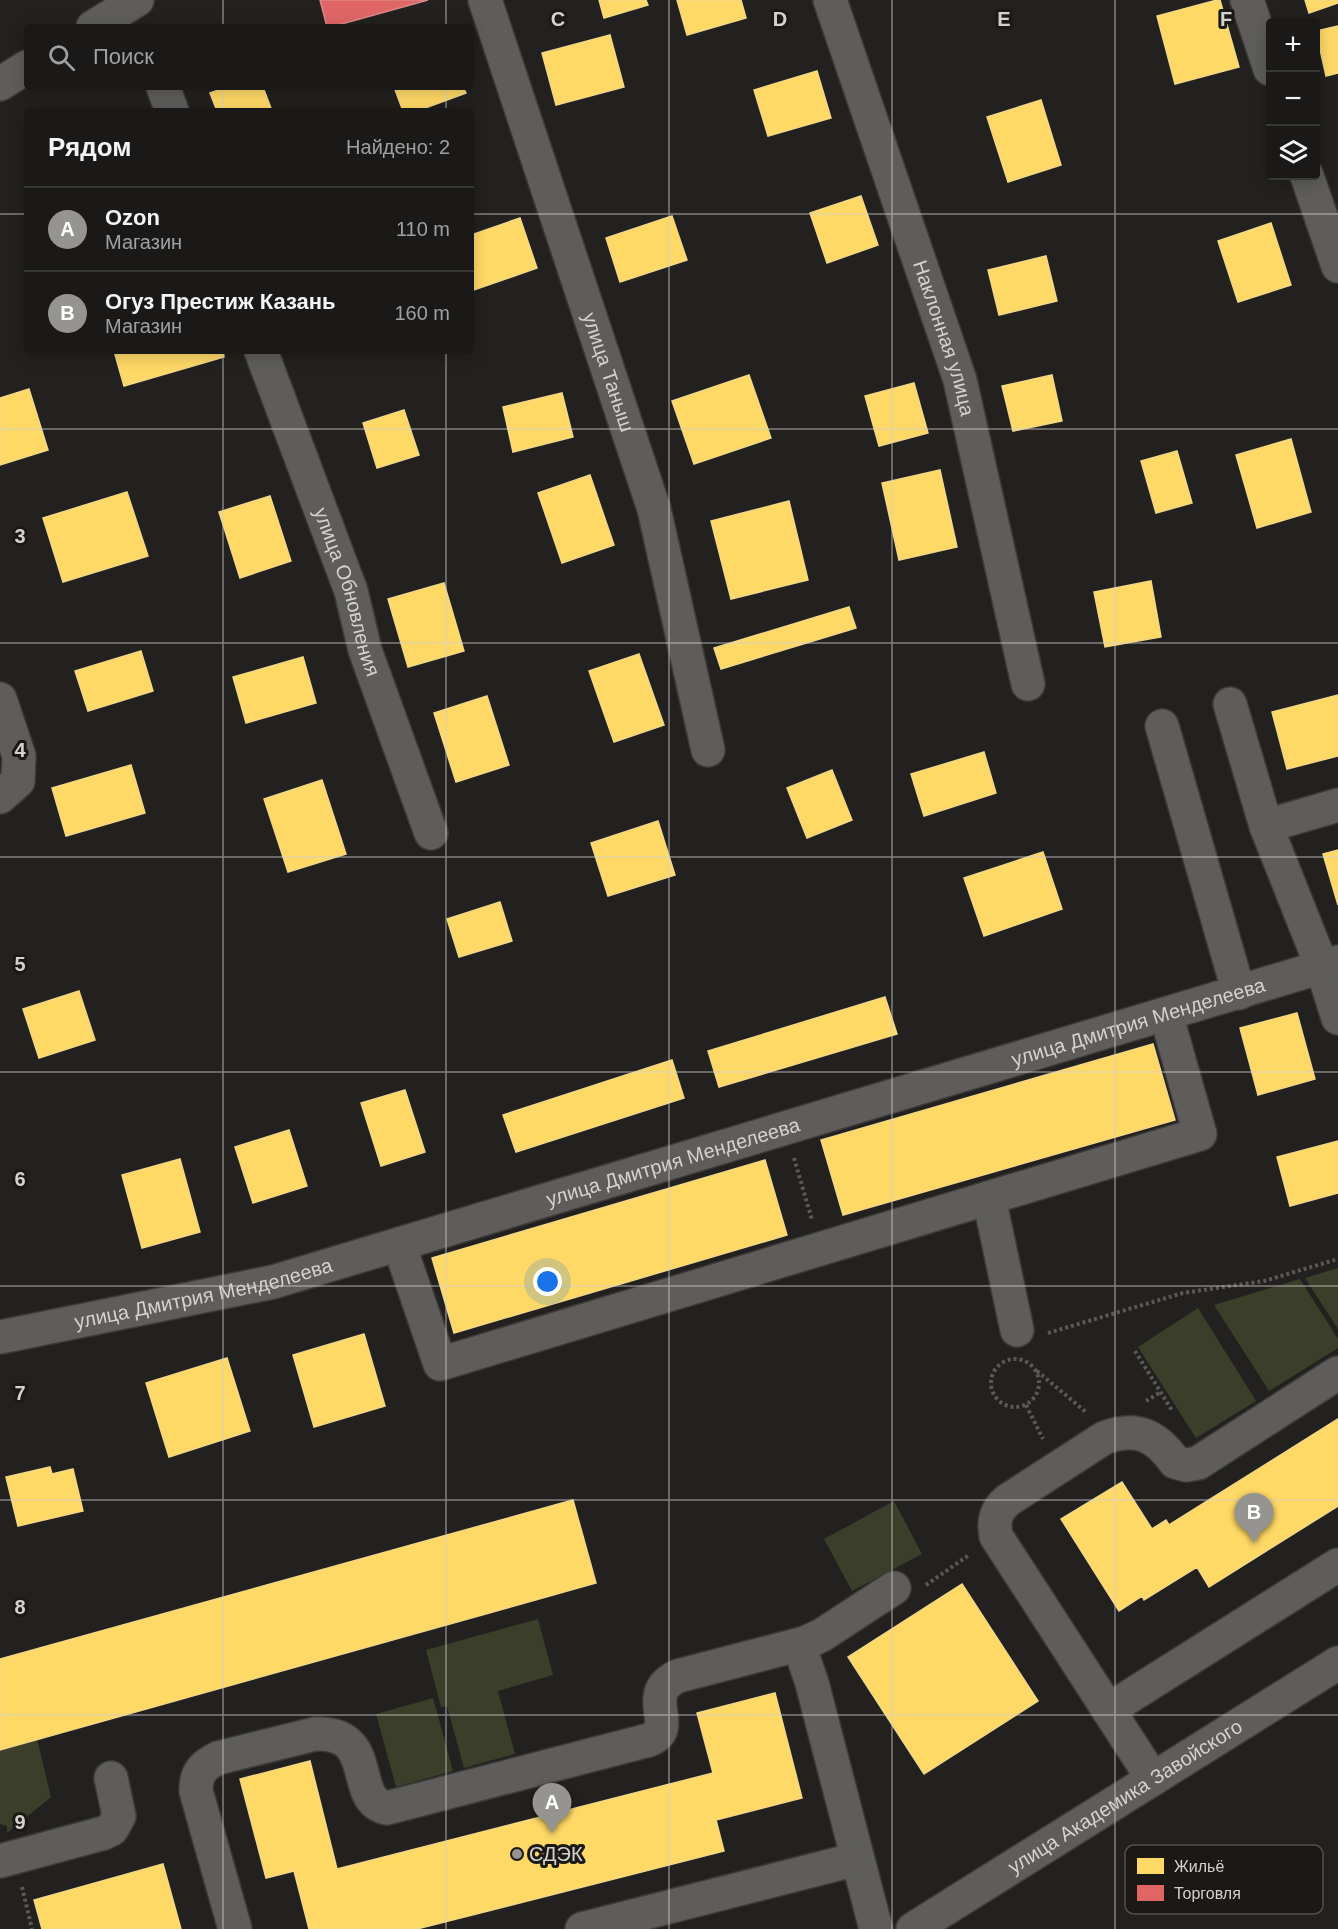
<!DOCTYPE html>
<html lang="ru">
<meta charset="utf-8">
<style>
:root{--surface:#1a1917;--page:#272624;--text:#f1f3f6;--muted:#9fa0a1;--line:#383836;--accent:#969491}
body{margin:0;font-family:Arial,sans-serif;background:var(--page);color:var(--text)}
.controls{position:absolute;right:18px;top:18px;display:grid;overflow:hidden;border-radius:6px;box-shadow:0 3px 15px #0003}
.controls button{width:54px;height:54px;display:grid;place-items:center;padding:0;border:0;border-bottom:2px solid var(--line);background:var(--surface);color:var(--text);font:30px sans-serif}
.you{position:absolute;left:548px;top:1282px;width:21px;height:21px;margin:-15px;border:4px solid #fff;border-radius:50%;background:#1a73e8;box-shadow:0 0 0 9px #1a73e833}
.badge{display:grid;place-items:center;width:39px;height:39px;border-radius:50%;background:var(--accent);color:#fff;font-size:20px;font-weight:700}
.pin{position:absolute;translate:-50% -50px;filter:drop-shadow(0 2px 3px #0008)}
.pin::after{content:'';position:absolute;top:32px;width:21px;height:18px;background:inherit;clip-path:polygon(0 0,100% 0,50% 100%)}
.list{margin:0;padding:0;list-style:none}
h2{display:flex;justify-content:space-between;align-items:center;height:78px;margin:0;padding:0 24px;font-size:26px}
h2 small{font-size:20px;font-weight:400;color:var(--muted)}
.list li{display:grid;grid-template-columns:39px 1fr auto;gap:18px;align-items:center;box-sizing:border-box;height:84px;padding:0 24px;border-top:2px solid var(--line)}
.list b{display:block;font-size:22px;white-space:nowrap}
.list p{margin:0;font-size:20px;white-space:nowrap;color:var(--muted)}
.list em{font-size:20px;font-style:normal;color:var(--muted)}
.icon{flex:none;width:33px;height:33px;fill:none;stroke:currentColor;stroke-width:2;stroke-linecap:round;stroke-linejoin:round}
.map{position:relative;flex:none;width:1338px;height:1929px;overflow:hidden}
.search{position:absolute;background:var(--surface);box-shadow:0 3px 15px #0003;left:24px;top:24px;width:450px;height:66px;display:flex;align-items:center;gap:15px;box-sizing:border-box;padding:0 21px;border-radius:6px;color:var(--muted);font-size:22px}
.panel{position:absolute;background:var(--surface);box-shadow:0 3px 15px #0003;left:24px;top:108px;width:450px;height:246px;border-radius:6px}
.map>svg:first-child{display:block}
</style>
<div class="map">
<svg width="1338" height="1929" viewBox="0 0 1338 1929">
<rect width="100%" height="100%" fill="#23211f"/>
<path fill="#3b3e29" d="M1338,1268v61l-33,-51z
M1300,1279l38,60v9l-69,43 -55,-86z
M1198,1308l58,93 -60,37 -58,-91z
M894,1501l28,53 -70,37 -28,-52z
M538,1619l15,56 -55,16 17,63 -51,14 -17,-62 -6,1 -15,-57z
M433,1698l20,73 -57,16 -20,-73z
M37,1739l14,58 -44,36v-7l-7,-2v-74z"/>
<path fill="#ffd966" stroke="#f2d786" stroke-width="1.5" d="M599,0h47l2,5 -44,13z
M677,0h64l5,18 -59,17z
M1217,0h3l19,67 -64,17 -18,-68z
M1305,0h33v3l-29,10z
M1338,26v47l-12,3 -10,-45z
M610,35l14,52 -68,18 -14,-52z
M817,71l14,47 -63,18 -14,-46z
M227,87h36l9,24h-55l-7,-18z
M394,87h69l3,6 -49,18h-14z
M1041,100l20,65 -53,17 -21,-65z
M861,196l17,49 -51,18 -17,-50z
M672,216l15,44 -67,22 -14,-44z
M520,218l17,50 -66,23v-56z
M1271,223l20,62 -53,17 -20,-61z
M1046,256l11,45 -58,14 -11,-45z
M114,351h109l1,6 -100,29z
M749,375l22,63 -77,26 -22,-63z
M1052,375l10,46 -49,10 -11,-45z
M914,383l14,50 -49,13 -14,-50z
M29,389l19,61 -48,15v-67z
M562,393l11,44 -60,15 -10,-45z
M404,410l15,45 -42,13 -14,-45z
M1291,439l20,73 -54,16 -21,-73z
M1177,451l15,52 -36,10 -15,-52z
M940,470l17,77 -58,13 -17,-77z
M590,475l24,70 -52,18 -24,-70z
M127,492l21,64 -85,26 -20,-64z
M270,496l21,65 -51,17 -21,-66z
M789,501l19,79 -77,19 -20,-78z
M1151,581l10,56 -56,10 -11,-55z
M444,583l20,68 -56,16 -20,-68z
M849,607l7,21 -135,41 -7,-21z
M141,651l12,40 -65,20 -13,-40z
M639,654l25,71 -50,17 -25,-71z
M303,657l13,46 -70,20 -13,-46z
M1338,695v61l-51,13 -15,-57z
M487,696l22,69 -53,17 -22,-69z
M984,752l12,41 -72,23 -13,-42z
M131,765l14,48 -79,23 -14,-48z
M832,770l20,50 -45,18 -20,-50z
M322,780l24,74 -58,18 -24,-73z
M658,821l17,54 -67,21 -17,-53z
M1338,850v55l-15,-51z
M1043,852l19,57 -78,27 -20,-58z
M500,902l12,39 -53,16 -12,-38z
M79,991l16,49 -56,18 -16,-49z
M885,997l12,37 -178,53 -11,-36z
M1297,1013l18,66 -57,16 -18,-67z
M1153,1044l22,76 -332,95 -22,-75z
M672,1060l12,38 -168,54 -13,-37z
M405,1090l20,62 -44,14 -20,-63z
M289,1130l18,56 -54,17 -18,-56z
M1338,1141v52l-48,13 -13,-49z
M180,1159l20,73 -58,16 -20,-73z
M765,1160l22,75 -333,98 -22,-75z
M364,1334l21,72 -71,21 -21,-72z
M227,1358l23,73 -81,26 -23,-74z
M1338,1419v87l-129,81 -12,-20 -53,33 -2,-4 -23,15 -58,-92 61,-37 30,47 14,-9 3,5z
M50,1467l2,7 21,-5 10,42 -65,15 -12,-49z
M573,1500l23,83 -596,167v-91z
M962,1584l76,117 -114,73 -76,-117z
M775,1693l27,105 -86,22 8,31 -307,78h-108l-15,-58 -28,7 -26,-99 70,-18 27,108 376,-96 -16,-60z
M163,1864l18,65h-139l-8,-29z"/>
<path fill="#e06666" stroke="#dc8686" stroke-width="1.5" d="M320,0h108l-97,27h-4z"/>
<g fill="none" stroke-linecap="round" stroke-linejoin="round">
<defs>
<g id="minor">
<path id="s1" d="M485,0l169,509 54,241"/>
<path id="s2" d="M830,0l130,380 68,304"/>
<path d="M1247,0l23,69"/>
<path d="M93,27l44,-27"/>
<path d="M0,84l27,-17"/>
<path d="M163,87l9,24"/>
<path d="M1307,176l31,90"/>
<path id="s3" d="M261,351l90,240 14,59 66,183"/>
<path d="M0,699l19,57 -1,25 -18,16"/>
<path d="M1230,704l36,122"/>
<path d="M1162,726l77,267"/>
<path d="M1338,805l-72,21 56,141 16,51"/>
<path d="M989,1198l28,132"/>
<path d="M399,1244l41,120 760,-230 -34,-120"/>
<path id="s4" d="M0,1337l273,-55 1065,-320"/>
<path d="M799,1645l13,38 64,246"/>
<path d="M1108,1710l230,-145"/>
<path d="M1153,1779l-157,-243c-3,-16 0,-26 12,-36l96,-62c32,-12 52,-3 71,24l11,3 12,-2 140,-90"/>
<path d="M0,1861l104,-28 8,-4 7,-13 -8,-38"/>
<path d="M235,1929l-39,-138c0,-18 6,-25 22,-33l97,-24c65,-3 33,67 72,74l262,-68c32,-12 -11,-45 29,-64l127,-33 17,-8 72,-47"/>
<path d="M582,1929l275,-70"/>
<path id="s5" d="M913,1929l425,-266"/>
</g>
</defs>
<use href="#minor" stroke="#3c3b39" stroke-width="36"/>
<path stroke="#5a5957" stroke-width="4" stroke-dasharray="3 3" stroke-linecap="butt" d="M794,1158l18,62
M1048,1333l135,-40 81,-12 74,-22
M1135,1351l38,61
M991 1383a24 24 0 1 1 48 0a24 24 0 1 1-48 0Z
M1037,1371l50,42
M1146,1401l15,-9
M1026,1405l17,34
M926,1585l43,-30
M22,1887l10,42"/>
<use href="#minor" stroke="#5e5d5c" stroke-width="33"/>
</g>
<path fill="none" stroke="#d4d2cf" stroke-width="1.5" stroke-opacity="0.55" d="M223,0v27M446,0v27M669,0v1929M892,0v1929M1115,0v1929M223,87v24M446,87v24M0,214h27M471,214h867M223,351v1578M446,351v1578M0,429h1338M0,643h1338M0,857h1338M0,1072h1338M0,1286h1338M0,1500h1338M0,1715h1338"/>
<circle fill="#969491" stroke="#1b1915" stroke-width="2" cx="517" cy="1854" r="6"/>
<g text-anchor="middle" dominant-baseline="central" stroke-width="6" stroke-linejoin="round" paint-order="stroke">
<g font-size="20" fill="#d4d2cf" stroke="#1b1915">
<text stroke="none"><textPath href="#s2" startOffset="357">Наклонная улица</textPath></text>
<text stroke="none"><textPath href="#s1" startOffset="392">улица Таныш</textPath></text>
<text stroke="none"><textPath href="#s3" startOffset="256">улица Обновления</textPath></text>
<text stroke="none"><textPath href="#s4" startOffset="1182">улица Дмитрия Менделеева</textPath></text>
<text stroke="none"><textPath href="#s4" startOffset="696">улица Дмитрия Менделеева</textPath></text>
<text stroke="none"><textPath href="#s4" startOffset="208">улица Дмитрия Менделеева</textPath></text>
<text stroke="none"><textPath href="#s5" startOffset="250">улица Академика Завойского</textPath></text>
</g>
<g font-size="20" fill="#d4d2cf" stroke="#1b1915" text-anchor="start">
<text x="529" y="1854">СДЭК</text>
</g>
</g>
<rect x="1125" y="1845" width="198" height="69" rx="9" fill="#1b1915" stroke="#52504d" stroke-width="1.5"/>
<rect x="1137" y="1858" width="27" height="16" fill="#ffd966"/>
<rect x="1137" y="1885" width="27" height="16" fill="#e06666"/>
<g font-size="16" fill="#d4d2cf">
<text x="1174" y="1872">Жильё</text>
<text x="1174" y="1899">Торговля</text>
</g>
<g font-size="20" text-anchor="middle" font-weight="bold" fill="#d4d2cf" stroke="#1b1915" stroke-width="6" stroke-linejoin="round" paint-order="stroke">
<text x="558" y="26">C</text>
<text x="780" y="26">D</text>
<text x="1004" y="26">E</text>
<text x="1226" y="26">F</text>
<text x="20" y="543">3</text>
<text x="20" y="757">4</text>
<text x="20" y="971">5</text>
<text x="20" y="1186">6</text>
<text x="20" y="1400">7</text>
<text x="20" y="1614">8</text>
<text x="20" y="1829">9</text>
</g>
</svg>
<div class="controls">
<button>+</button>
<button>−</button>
<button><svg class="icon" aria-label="layers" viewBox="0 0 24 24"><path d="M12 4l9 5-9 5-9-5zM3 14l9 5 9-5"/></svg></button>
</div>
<div class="you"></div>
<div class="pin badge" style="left:552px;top:1833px">A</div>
<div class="pin badge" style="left:1254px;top:1543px">B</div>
<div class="search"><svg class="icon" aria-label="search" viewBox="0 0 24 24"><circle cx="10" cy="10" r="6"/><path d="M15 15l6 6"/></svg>Поиск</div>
<section class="panel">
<h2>Рядом<small>Найдено: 2</small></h2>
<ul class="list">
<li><span class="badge">A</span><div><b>Ozon</b><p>Магазин</p></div><em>110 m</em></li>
<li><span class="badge">B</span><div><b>Огуз Престиж Казань</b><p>Магазин</p></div><em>160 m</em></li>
</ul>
</section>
</div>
